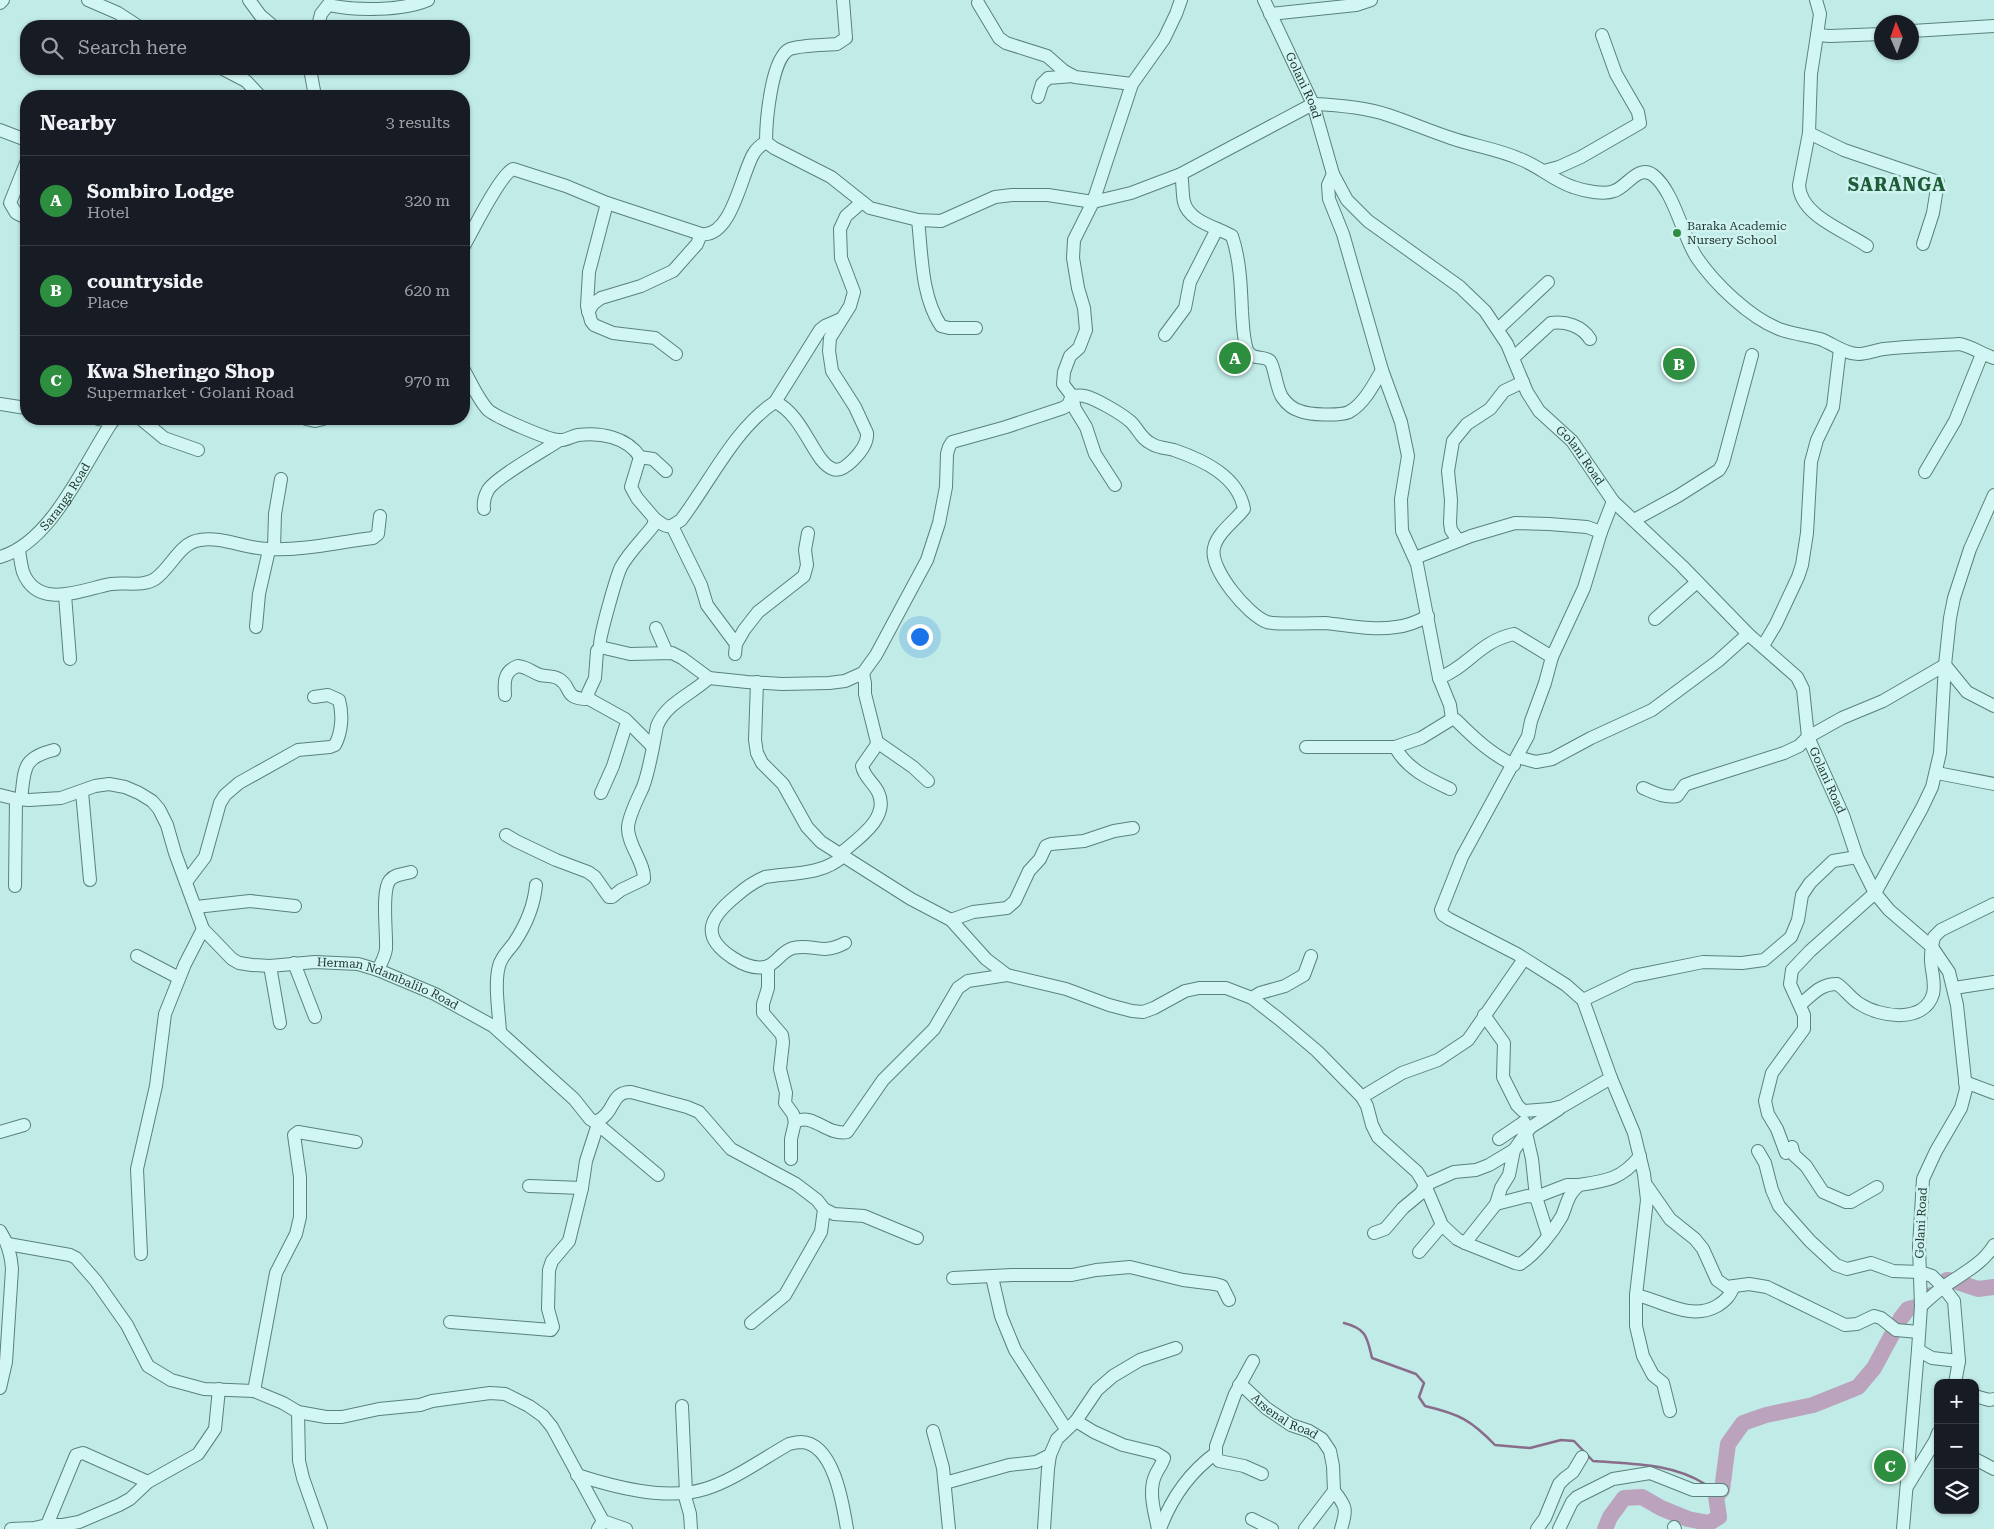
<!DOCTYPE html>
<meta charset="utf-8">
<style>
:root{--surface:#171b24;--page:#242831;--text:#f1f3f6;--muted:#9ea1a6;--line:#363941;--accent:#2d8e40}
body{margin:0;font-family:"Roboto Serif",serif;background:var(--page);color:var(--text)}
.controls{position:absolute;right:15px;bottom:15px;display:grid;overflow:hidden;border-radius:10px;box-shadow:0 1px 4px #0004}
.controls button{width:45px;height:45px;display:grid;place-items:center;padding:0;border:0;border-bottom:1px solid var(--line);background:var(--surface);color:var(--text);font:25px sans-serif}
.compass{position:absolute;left:1874px;top:15px;width:45px;height:45px;border-radius:50%;background:var(--surface);box-shadow:0 1px 4px #0004;rotate:358deg}
.you{position:absolute;left:919px;top:636px;width:18px;height:18px;margin:-12px;border:4px solid #fff;border-radius:50%;background:#1a73e8;box-shadow:0 0 0 8px #1a73e833}
.badge{display:grid;place-items:center;width:32px;height:32px;border-radius:50%;background:var(--accent);color:#fff;font-size:16px;font-weight:700}
.pin{position:absolute;translate:-50% -50%;border:2px solid #fff;box-shadow:0 1px 5px #0006}
.list{margin:0;padding:0;list-style:none}
h2{display:flex;justify-content:space-between;align-items:center;height:65px;margin:0;padding:0 20px;font-size:21px}
h2 small{font-size:16px;font-weight:400;color:var(--muted)}
.list li{display:grid;grid-template-columns:32px 1fr auto;gap:15px;align-items:center;box-sizing:border-box;height:90px;padding:0 20px;border-top:1px solid var(--line)}
.list b{display:block;font-size:19px;white-space:nowrap}
.list p{margin:0;font-size:16px;white-space:nowrap;color:var(--muted)}
.list em{font-size:16px;font-style:normal;color:var(--muted)}
.icon{flex:none;width:28px;height:28px;fill:none;stroke:currentColor;stroke-width:2;stroke-linecap:round;stroke-linejoin:round}
.map{position:relative;flex:none;width:1994px;height:1529px;overflow:hidden}
.search{position:absolute;background:var(--surface);box-shadow:0 1px 4px #0004;left:20px;top:20px;width:450px;height:55px;display:flex;align-items:center;gap:12px;box-sizing:border-box;padding:0 18px;border-radius:20px;color:var(--muted);font-size:19px}
.panel{position:absolute;background:var(--surface);box-shadow:0 1px 4px #0004;left:20px;top:90px;width:450px;height:335px;border-radius:20px}
.map>svg:first-child{display:block}
</style>
<div class="map">
<svg width="1994" height="1529" viewBox="0 0 1994 1529">
<rect width="100%" height="100%" fill="#c0ebe7"/>
<g fill="none" stroke-linecap="round" stroke-linejoin="round">
<path stroke="#896b8a" stroke-width="2.5" d="M1344,1323c23,6 23,14 28,35l44,16 8,9 -5,14 6,9c34,8 46,14 70,39l35,3 31,-8 13,1 19,20c39,3 79,2 112,23"/>
<path stroke="#bba2bd" stroke-width="16" d="M1949,1283l-2,-3 8,1h-1l24,8 16,-2
M1605,1529l5,-12 14,-19 18,-1 19,11 27,11 21,4 10,-6 -3,-21 6,-6 6,-46 15,-21 23,-8 47,-10 45,-18 16,-19 27,-50 7,-9 13,-3 -1,-2 11,-9"/>
<defs>
<g id="minor">
<path d="M88,0l30,13 20,13"/>
<path d="M249,0l11,15 13,11"/>
<path d="M1181,0l-5,14 -12,25 -32,45 -39,118 -19,38 -1,18 5,30 6,20 2,22 -7,18 -9,8 -6,16 -1,12 9,12c4,0 8,-1 12,0 11,2 38,18 47,26 8,8 10,17 21,22 6,4 15,4 22,6 29,10 64,26 70,59 -9,12 -27,24 -30,39 -5,21 34,67 53,74 9,3 45,1 57,1 24,2 48,8 72,4 12,-1 21,-5 32,-11"/>
<path id="s1" d="M1264,0l49,104 20,70 14,26 21,21 92,66 25,24 22,33 20,48 12,19 33,30 41,60 69,65 66,68 49,43 6,12 5,48 35,78 14,42 18,36 14,17 43,37 17,25 8,33 9,84 -5,19 -25,43 -13,28 -4,68 2,59 -3,44 -15,179"/>
<path d="M1816,0l4,14 -3,21 13,1 52,-2"/>
<path d="M0,3l3,-3"/>
<path d="M978,3l21,35 7,5 41,13 17,15 11,6 57,7"/>
<path d="M1270,14l86,-9 15,-5"/>
<path d="M318,26l3,-12 7,-9c28,6 74,6 100,-5"/>
<path d="M1912,31l82,-5"/>
<path d="M1817,35l-6,39 -2,59 35,17 94,32 -5,31 -10,31"/>
<path d="M223,69l23,12 14,15"/>
<path d="M310,69l5,27"/>
<path d="M1038,97l4,-13 6,-6 25,-2"/>
<path d="M0,130l26,10"/>
<path d="M1809,133l-10,52c1,31 47,46 68,61"/>
<path d="M766,142l8,6 57,29 39,31 48,12 23,1 54,-24 17,-2h36l45,7 38,-9 50,-19 132,-70c25,1 51,3 75,11 21,7 42,16 63,23 23,8 47,11 69,21 19,7 34,22 53,28 11,4 31,8 41,4 13,-4 24,-27 39,-16 21,16 29,60 44,83 18,26 52,59 82,71 13,5 27,6 41,10 12,4 24,15 38,15 9,0 17,-4 26,-5 25,-3 50,-3 75,-5 13,2 22,10 35,14"/>
<path d="M26,163l-16,40 6,10 10,5"/>
<path d="M1544,171l15,-4 22,-10 59,-34 -2,-11 -22,-38 -14,-39"/>
<path d="M1181,174c2,9 1,19 3,28 5,20 33,25 48,34 8,23 9,51 10,76 1,12 1,26 5,38 5,11 17,5 23,11 5,6 6,27 12,36 4,6 11,12 18,14 9,4 40,5 49,1 15,-8 25,-28 33,-42"/>
<path d="M1333,174l-5,11 1,14 14,35 39,136 19,52 7,34 -7,43 1,32 15,33 22,114 11,27 2,14"/>
<path d="M607,203l-18,69 -2,34 4,15 3,4 19,8 42,5 21,16"/>
<path d="M918,220c4,35 3,76 23,106l8,2h27"/>
<path d="M464,246c9,-16 36,-71 49,-77l53,17 41,17 94,31c31,5 41,-63 53,-81 3,-5 7,-8 12,-11 0,-19 5,-85 24,-93 10,-4 35,-4 47,-5l9,-6 -3,-38"/>
<path d="M588,312l5,-8 8,-6 40,-12 32,-15 24,-27 4,-10"/>
<path d="M1498,329l50,-47"/>
<path d="M1165,335l20,-27 5,-26 27,-53"/>
<path d="M1513,358l38,-35c15,-2 31,3 39,16"/>
<path d="M464,370c7,13 14,29 24,40 8,7 60,30 71,30 6,1 13,-4 19,-5 22,-3 49,2 62,22l13,2 13,12"/>
<path d="M1072,396l3,13 11,18 9,27 20,31"/>
<path d="M775,402l45,-72 5,-4 16,-7"/>
<path d="M0,404l26,4"/>
<path d="M98,419l15,2"/>
<path d="M141,419l23,19 34,12"/>
<path d="M306,419l9,2 8,-2"/>
<path d="M640,457l-9,30 6,11 18,21 -2,7c-10,13 -24,26 -32,41 -4,8 -23,73 -21,80l30,7 42,-1 10,5 27,20 38,4 35,2 47,-1 16,-2 18,-8 13,-18 51,-95 12,-37 7,-36 1,-33 2,-7 3,-5 54,-15 57,-19 5,-3 4,-9"/>
<path d="M1925,472l30,-51 27,-67"/>
<path d="M1613,501l-12,31 -17,56 -32,69 -7,26 -14,38 -3,15 -66,121 -21,53 2,5 6,4 68,35 49,31 17,15 28,78 23,55 10,41 3,26 -11,95v31l7,30 10,19 10,8 7,28"/>
<path d="M484,509c-1,-7 0,-12 4,-19 8,-13 57,-40 72,-50"/>
<path d="M655,519c12,9 13,10 26,1 29,-38 54,-92 94,-118 29,13 39,61 58,67 7,3 15,-4 20,-9 7,-7 15,-17 14,-27l-12,-26 -23,-36 -3,-20 1,-13 20,-32 4,-14 -13,-34 -1,-29 6,-13 16,-14"/>
<path d="M1634,520l44,-24 41,-26 4,-7 29,-108"/>
<path d="M672,526l29,59 6,20 29,39 -1,10"/>
<path d="M1458,540l-7,-10 -1,-7 1,-23 -3,-29 5,-30 14,-17 23,-15 14,-18 19,-9"/>
<path d="M274,548l1,-34 6,-35"/>
<path d="M19,550c1,7 2,15 4,22 15,39 60,17 88,12 14,-2 32,3 44,-5 17,-12 24,-36 45,-39 22,-4 46,9 68,9 35,2 70,-7 105,-11l5,-4 2,-18"/>
<path id="s2" d="M0,557c53,-15 85,-96 114,-138"/>
<path d="M1415,558l56,-22 44,-13 34,1 38,3 14,5"/>
<path d="M65,595l5,64"/>
<path d="M1655,619l42,-37"/>
<path d="M256,627l3,-33 10,-44"/>
<path d="M656,628l11,25"/>
<path d="M736,644l8,-14 14,-18 46,-36 3,-11 -2,-15 3,-17"/>
<path d="M1763,646l13,-22 22,-47 4,-12 5,-32 4,-71 6,-22 16,-33 7,-58"/>
<path d="M600,647l-3,4 -2,27 -7,15 1,6 36,20 28,28"/>
<path d="M1439,678c29,-11 41,-37 75,-44l38,23"/>
<path d="M757,682l-2,58 2,13 5,10 21,21 24,43 14,15 90,57 40,21 35,39 21,16 59,14 43,16 23,6 11,1 11,-4 31,-17 14,-3h27l26,10 27,21 38,32 45,46 5,9 5,19 6,12 39,35 8,13 17,40 15,14 8,4 50,20 5,1c16,-10 33,-32 42,-48 5,-12 6,-22 17,-31 27,-4 43,-6 61,-29"/>
<path d="M505,695c-1,-14 -1,-24 13,-29 9,1 14,6 22,9 7,2 13,0 19,4 14,8 3,20 30,20"/>
<path d="M877,742l36,25 15,14"/>
<path d="M1306,747h89l26,-9 31,-19 4,1c18,18 35,34 58,45"/>
<path d="M1395,747c12,22 34,32 55,42"/>
<path d="M1517,757l19,5 16,-3 39,-21 61,-28 66,-49 30,-27"/>
<path d="M1937,773l57,11"/>
<path d="M1643,788c12,5 21,10 34,8l8,-11 8,-3 91,-29 15,-7 9,-9 34,-19 41,-17 62,-36 22,27 27,14"/>
<path d="M82,792l8,88"/>
<path d="M601,793l12,-27 14,-44"/>
<path id="s3" d="M0,795l16,4 13,1 32,-2 34,-12 14,-2 16,3 14,6 13,8 7,8 8,16 8,28 28,76 29,30 7,4 13,2 18,1 45,-4 43,2 20,6 57,24 58,32 81,73 16,20 5,3c22,-9 14,-30 36,-30l56,15 12,5 32,37 65,35 21,16 7,9 -3,23 -36,63 -34,28"/>
<path d="M21,799c4,-29 0,-41 33,-49"/>
<path d="M506,835l10,6 40,19 32,12 7,5 14,20h3l9,-7 23,-11c1,-16 -17,-35 -16,-52 1,-12 10,-29 15,-40 7,-19 10,-41 14,-61 9,-23 35,-32 52,-48"/>
<path d="M840,854c16,-14 51,-36 38,-62 -5,-10 -14,-15 -16,-26l14,-20 1,-4 -12,-48v-11l-2,-10"/>
<path d="M843,856c-19,19 -53,17 -78,21 -12,5 -20,11 -29,19 -26,21 -37,40 -3,62 9,6 20,11 32,9 11,-2 16,-16 28,-19 22,-5 27,8 52,-5"/>
<path d="M186,882l19,-25 15,-54 5,-8 14,-12 59,-33 32,-3 5,-2c7,-13 8,-31 4,-45l-11,-5 -14,2"/>
<path d="M15,886l1,-87"/>
<path d="M196,907l54,-6 45,5"/>
<path d="M951,920l22,-8 34,-4 8,-7 14,-30 11,-12 6,-13 5,-2 33,-3 30,-10 19,-3"/>
<path d="M137,956l42,22"/>
<path d="M294,963l21,54"/>
<path d="M270,966l10,57"/>
<path d="M768,966v22l-5,16v9l19,22 1,7 -3,27 6,24 -1,10 8,11 2,8"/>
<path d="M378,970c3,-7 7,-13 8,-21 1,-15 -5,-59 4,-69 5,-6 14,-6 21,-8"/>
<path d="M1954,988l40,-6"/>
<path d="M1252,998l8,-5 25,-7 19,-11 7,-19"/>
<path d="M1583,1000l50,-24 11,-2 59,-12 39,1 22,-3 27,-23 7,-17 4,-25 8,-12 23,-22 24,-4"/>
<path d="M1800,1005c13,-11 20,-21 37,-21 9,6 14,15 23,20 20,13 64,20 73,-10 3,-12 -2,-23 -2,-35 0,-7 1,-15 3,-22l7,-7 53,-26"/>
<path d="M1484,1015l20,28 -1,34 14,28 6,6 27,-2 13,-3 48,-28"/>
<path d="M500,1032c-1,-19 -6,-48 -1,-66 2,-9 9,-15 15,-23 12,-18 20,-36 22,-58"/>
<path d="M1965,1082l29,11"/>
<path d="M1362,1097l40,-24 36,-13 30,-20 56,-81"/>
<path d="M595,1122l63,53"/>
<path d="M795,1122c18,-10 32,14 52,10l36,-52 51,-51 24,-41 10,-7 39,-6"/>
<path d="M0,1132l24,-7"/>
<path d="M1499,1139l25,-17"/>
<path d="M1792,1147l2,8 12,11 17,26 23,10h5l26,-15"/>
<path d="M1758,1151l7,12 7,27 7,16 31,35 26,24 11,4 24,-6 22,8 27,1 12,4 11,11 11,14 5,60 -4,22"/>
<path d="M1786,1153l-9,-24 -9,-15 -3,-13 7,-28 32,-44v-14l-14,-31 2,-14 18,-19 65,-58 47,-85 10,-21 8,-34 5,-88 5,-47 4,-20 16,-49 24,-54"/>
<path d="M791,1159v-20l4,-17"/>
<path d="M529,1186l53,2"/>
<path d="M1647,1186l23,33 25,20 8,10 14,31 10,7 22,-3 18,3 78,38 12,-1 17,-8 7,2 15,12 23,2"/>
<path d="M1496,1204l31,-8 9,1 31,-12h12"/>
<path d="M824,1209l10,5 30,2 53,22"/>
<path d="M0,1231c8,12 11,23 12,38l-6,93 -6,26"/>
<path d="M1374,1233l11,-4 18,-21 18,-15 4,-8 29,-13 22,-2 13,-5 25,-15"/>
<path d="M1548,1235l-12,-38 -4,-38 -6,-26 5,-6 28,-18"/>
<path d="M1465,1243l31,-39 5,-16 8,-13 5,-25 12,-17 -7,-6"/>
<path d="M8,1244l62,11 6,3 20,23 31,44 21,41 23,14 33,9 50,2 29,12 15,9 28,5h16l37,-8 41,-4 12,-4 58,-8 15,1 24,12 14,10 9,11 51,94 -5,8"/>
<path d="M1419,1252l23,-27"/>
<path d="M141,1254l-4,-85 19,-83 9,-72 20,-50 18,-35"/>
<path d="M992,1277l9,39 14,34 51,79"/>
<path d="M953,1278l59,-3h60l24,-5 34,-3 53,13 32,4 7,2 7,14"/>
<path d="M1636,1295c27,6 54,26 81,11 10,-6 13,-11 17,-20"/>
<path d="M1921,1306c7,-6 14,-13 21,-18 19,-14 40,-23 52,-43"/>
<path d="M450,1322l101,8 2,-3 -5,-18 1,-39 3,-9 17,-20 13,-53 4,-27 12,-37"/>
<path d="M1918,1350l14,8 27,3"/>
<path d="M1253,1361l-18,33 -19,52v10l3,5 25,5 18,8"/>
<path id="s4" d="M1239,1385l7,4 20,19 25,17 18,6 13,8 8,12 3,15 1,25 -29,38"/>
<path d="M254,1391l22,-118 20,-39 4,-17v-40l-6,-42 4,-3 58,10"/>
<path d="M1975,1396l14,4 5,-1"/>
<path d="M682,1406l4,87"/>
<path d="M298,1412l1,49 4,17 18,51"/>
<path d="M1076,1421l18,11 29,13 33,8 8,5c-2,7 -7,12 -9,18 -7,16 0,38 3,53"/>
<path d="M933,1431l10,37 6,61"/>
<path d="M1975,1459l19,10"/>
<path d="M577,1475c37,12 89,26 128,14 27,-8 59,-31 84,-45 4,-1 8,-2 12,-2 33,1 42,63 46,87"/>
<path d="M945,1483l64,-18 27,-3 14,-7"/>
<path d="M1908,1485l27,-44 3,-8"/>
<path d="M1334,1491c13,16 13,19 7,38"/>
<path d="M684,1493l6,21 1,15"/>
<path d="M1252,1519l20,10"/>
<path d="M603,1521l23,8"/>
<path d="M47,1525h16l16,-3 40,-17 11,-6 18,-17 50,-28 17,-25 4,-40"/>
<path d="M1674,1527l1,2"/>
<path d="M11,1529l23,-1 13,-3 29,-70 7,-2 65,29"/>
<path d="M1044,1529l4,-60 2,-14 7,-16 19,-18 21,-31 16,-14 27,-16 36,-12"/>
<path d="M1160,1529c11,-30 30,-57 56,-76"/>
<path d="M1537,1529l8,-11 14,-34 6,-6 8,-6 9,-15"/>
<path d="M1559,1529l13,-27 5,-5 36,-18 37,-6 43,17h29"/>
</g>
</defs>
<use href="#minor" stroke="#598278" stroke-width="14"/>
<use href="#minor" stroke="#d2f6f3" stroke-width="12"/>
</g>
<circle fill="#2d8e40" stroke="#cff3f0" stroke-width="2" cx="1677" cy="233" r="5"/>
<g text-anchor="middle" dominant-baseline="central" stroke-width="5" stroke-linejoin="round" paint-order="stroke">
<g font-size="12" fill="#1d332c" stroke="#cff3f0">
<text stroke="none"><textPath href="#s1" startOffset="94">Golani Road</textPath></text>
<text stroke="none"><textPath href="#s1" startOffset="570">Golani Road</textPath></text>
<text stroke="none"><textPath href="#s2" startOffset="91">Saranga Road</textPath></text>
<text stroke="none"><textPath href="#s1" startOffset="990">Golani Road</textPath></text>
<text stroke="none"><textPath href="#s3" startOffset="500">Herman Ndambalilo Road</textPath></text>
<text transform="translate(1921 1223) rotate(-87)">Golani Road</text>
<text stroke="none"><textPath href="#s4" startOffset="56">Arsenal Road</textPath></text>
</g>
<g font-size="12" fill="#1d332c" stroke="#cff3f0" text-anchor="start">
<text x="1687" y="226">Baraka Academic<tspan x="1687" dy="14">Nursery School</tspan></text>
</g>
<g font-size="18" font-weight="bold" letter-spacing="1" fill="#1f5d38" stroke="#cff3f0">
<text x="1897" y="184">SARANGA</text>
</g>
</g>
</svg>
<div class="controls">
<button>+</button>
<button>−</button>
<button><svg class="icon" aria-label="layers" viewBox="0 0 24 24"><path d="M12 4l9 5-9 5-9-5zM3 14l9 5 9-5"/></svg></button>
</div>
<svg class="compass" viewBox="-18 -18 36 36"><path d="M0-13l5 13h-10z" fill="#e53935"/><path d="M0 13l5-13h-10z" fill="#9ea1a6"/></svg>
<div class="you"></div>
<div class="pin badge" style="left:1235px;top:358px">A</div>
<div class="pin badge" style="left:1679px;top:364px">B</div>
<div class="pin badge" style="left:1890px;top:1466px">C</div>
<div class="search"><svg class="icon" aria-label="search" viewBox="0 0 24 24"><circle cx="10" cy="10" r="6"/><path d="M15 15l6 6"/></svg>Search here</div>
<section class="panel">
<h2>Nearby<small>3 results</small></h2>
<ul class="list">
<li><span class="badge">A</span><div><b>Sombiro Lodge</b><p>Hotel</p></div><em>320 m</em></li>
<li><span class="badge">B</span><div><b>countryside</b><p>Place</p></div><em>620 m</em></li>
<li><span class="badge">C</span><div><b>Kwa Sheringo Shop</b><p>Supermarket · Golani Road</p></div><em>970 m</em></li>
</ul>
</section>
</div>
